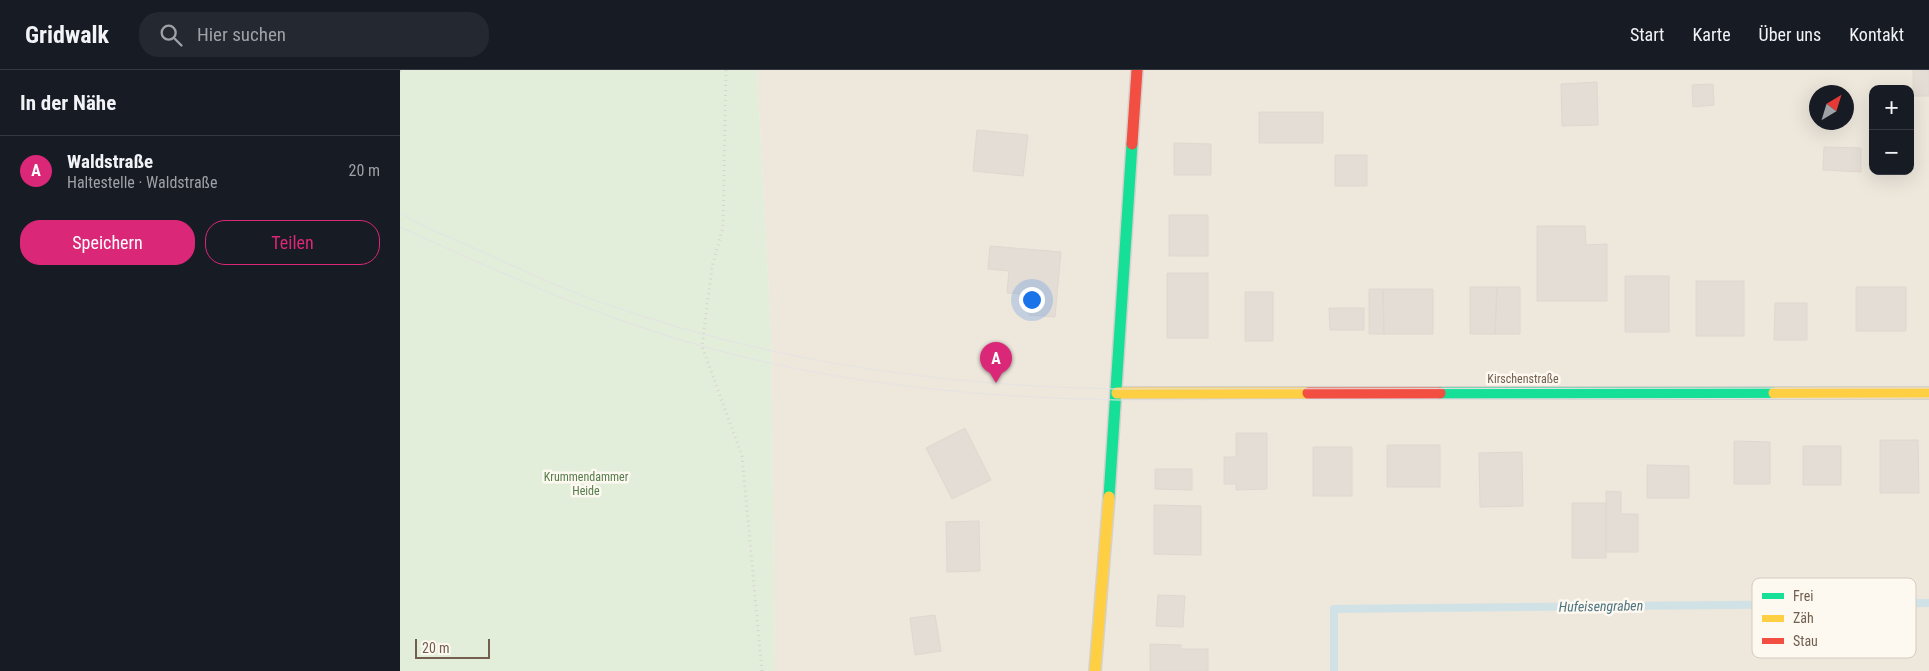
<!DOCTYPE html>
<html lang="de">
<meta charset="utf-8">
<style>
:root{--surface:#171b24;--page:#242831;--text:#f1f3f6;--muted:#9ea1a6;--line:#363941;--accent:#db2777}
body{margin:0;font-family:"Roboto Condensed",sans-serif;background:var(--page);color:var(--text)}
.controls{position:absolute;right:15px;top:15px;display:grid;overflow:hidden;border-radius:10px;box-shadow:0 5px 20px #0002}
.controls button{width:45px;height:45px;display:grid;place-items:center;padding:0;border:0;border-bottom:1px solid var(--line);background:var(--surface);color:var(--text);font:25px sans-serif}
.compass{position:absolute;left:1409px;top:15px;width:45px;height:45px;border-radius:50%;background:var(--surface);box-shadow:0 5px 20px #0002;rotate:38deg}
.scale{position:absolute;left:15px;bottom:12px;width:75px;box-sizing:border-box;padding-left:5px;border:2px solid #725f50;border-top:0;font-size:14px;line-height:18px;white-space:nowrap;color:#725f50;-webkit-text-stroke:4px #fdf9f0;paint-order:stroke}
.you{position:absolute;left:631px;top:229px;width:18px;height:18px;margin:-12px;border:4px solid #fff;border-radius:50%;background:#1a73e8;box-shadow:0 0 0 8px #1a73e833}
.badge{display:grid;place-items:center;width:32px;height:32px;border-radius:50%;background:var(--accent);color:#fff;font-size:16px;font-weight:700}
.pin{position:absolute;translate:-50% -41px;filter:drop-shadow(0 1px 2px #0008)}
.pin::after{content:'';position:absolute;top:26px;width:18px;height:15px;background:inherit;clip-path:polygon(0 0,100% 0,50% 100%)}
.list{margin:0;padding:0;list-style:none}
h2{display:flex;justify-content:space-between;align-items:center;height:65px;margin:0;padding:0 20px;font-size:21px}
h2 small{font-size:16px;font-weight:400;color:var(--muted)}
.list li{display:grid;grid-template-columns:32px 1fr auto;gap:15px;align-items:center;box-sizing:border-box;height:70px;padding:0 20px;border-top:1px solid var(--line)}
.list b{display:block;font-size:19px;white-space:nowrap}
.list p{margin:0;font-size:16px;white-space:nowrap;color:var(--muted)}
.list em{font-size:16px;font-style:normal;color:var(--muted)}
.actions{display:flex;gap:10px;padding:15px 20px}
.actions a{flex:1;padding:11px 0;border:1px solid var(--accent);border-radius:20px;text-align:center;font-size:18px;color:var(--accent)}
.actions .main{background:var(--accent);color:#fff}
.icon{flex:none;width:28px;height:28px;fill:none;stroke:currentColor;stroke-width:2;stroke-linecap:round;stroke-linejoin:round}
.map{position:relative;flex:none;width:1529px;height:601px;overflow:hidden}
header{display:flex;align-items:center;gap:30px;box-sizing:border-box;height:70px;padding:0 25px;background:var(--surface);border-bottom:1px solid var(--line)}
header strong{font-size:24px}
nav{display:flex;gap:28px;margin-inline-start:auto;font-size:18px}
.search{width:350px;height:45px;background:var(--page);display:flex;align-items:center;gap:12px;box-sizing:border-box;padding:0 18px;border-radius:20px;color:var(--muted);font-size:19px}
main{display:flex}
aside{flex:1;background:var(--surface)}
.map>svg:first-child{display:block}
</style>
<header>
<strong>Gridwalk</strong>
<div class="search"><svg class="icon" aria-label="search" viewBox="0 0 24 24"><circle cx="10" cy="10" r="6"/><path d="M15 15l6 6"/></svg>Hier suchen</div>
<nav><a>Start</a><a>Karte</a><a>Über uns</a><a>Kontakt</a></nav>
</header>
<main>
<aside>
<h2>In der Nähe<small></small></h2>
<ul class="list">
<li><span class="badge">A</span><div><b>Waldstraße</b><p>Haltestelle · Waldstraße</p></div><em>20 m</em></li>
</ul>
<div class="actions"><a class="main">Speichern</a><a>Teilen</a></div>
</aside>
<div class="map">
<svg width="1529" height="601" viewBox="0 0 1529 601">
<rect width="100%" height="100%" fill="#f6f4ee"/>
<path fill="#eee7dc" fill-rule="evenodd" d="M357,0h1172v601h-1154l-4,-338zM1473,19h37v82h-37zM1416,22h30v30h-30z"/>
<path fill="#e2edda" d="M0,0h357l14,263 4,338h-375z"/>
<g fill="none" stroke-linecap="round" stroke-linejoin="round">
<path stroke="#d0e2e6" stroke-width="8" d="M934,601v-62l595,-6"/>
</g>
<path fill="#e3ddd5" stroke="#dfd8d0" d="M1513,0h16v26h-16z
M1197,12l1,43 -36,1 -1,-42z
M1313,14l1,21 -21,2 -1,-22z
M859,42h64v31h-64z
M577,60l51,5 -5,41 -50,-5z
M774,73l37,1v31h-37z
M1424,77l37,1v24l-38,-2z
M935,85h32v31h-32z
M769,145h39v41h-39z
M1137,156h48l1,19 21,-1v57h-70z
M590,176l71,6 -6,65 -26,-2 1,-20 -23,-2 2,-22 -21,-2z
M767,203h41v65h-41z
M1225,206h44v56h-44z
M1296,211h48v55h-48z
M1070,217h27l-2,47h-25z
M1097,217h23v47h-25z
M1456,217h50v44h-50z
M969,219h14l1,45h-15z
M983,219h50v45h-49z
M845,222h28v49h-28z
M1375,233h32v37h-33z
M929,238h35v22h-34z
M565,358l26,52 -39,19 -26,-51z
M836,363h31v56l-31,1v-6h-12v-27h12z
M1480,370h38l1,53h-39z
M1334,371l36,1v42h-36z
M987,375h53v42h-53z
M1403,376h38v39h-38z
M913,377h39v49h-39z
M1122,382l1,54 -43,1 -1,-54z
M1247,395l42,1v32h-42z
M755,399h37v21l-37,-1z
M1206,421l15,1v22h17v38h-32z
M1172,433h34v55h-34z
M754,435l47,1v49l-47,-1z
M579,451l1,50 -33,1 -1,-50z
M758,525l27,1 -2,31 -27,-1z
M535,545l6,36 -26,4 -5,-37z
M750,574l31,1v4h27v22h-58z"/>
<g fill="none" stroke-linecap="round" stroke-linejoin="round">
<defs>
<path id="fast" d="M1040,323h334
M709,427l23,-353"/>
<path id="slow" d="M717,323h191
M1374,323h155
M695,601l14,-174"/>
<path id="jam" d="M732,74l5,-74
M908,323h132"/>
</defs>
<use href="#fast" stroke="#d6d1cb" stroke-width="14"/>
<use href="#slow" stroke="#d6d1cb" stroke-width="14"/>
<use href="#jam" stroke="#d6d1cb" stroke-width="14"/>
<path stroke="#d9d4d0" stroke-width="3" stroke-dasharray="1 4" stroke-linecap="butt" d="M326,0l-3,157 -11,40 -10,79 40,110 20,215
M0,1l1,-1"/>
<use href="#fast" stroke="#16e098" stroke-width="11"/>
<use href="#slow" stroke="#ffcf43" stroke-width="11"/>
<use href="#jam" stroke="#f24e42" stroke-width="11"/>
<path stroke="#e5e3e5" stroke-width="1" d="M0,143c30,18 64,30 96,45 39,18 78,36 119,49 161,56 332,79 502,82l812,-1
M0,157c99,45 197,90 302,119 134,38 275,51 415,54l812,-2"/>
</g>
<g text-anchor="middle" dominant-baseline="central" stroke-width="5" stroke-linejoin="round" paint-order="stroke">
<g font-size="12" fill="#725f50" stroke="#fdf9f0">
<text x="1123" y="309">Kirschenstraße</text>
</g>
<g font-size="12" fill="#557c4c" stroke="#fdf9f0">
<text x="186" y="407">Krummendammer<tspan x="186" dy="14">Heide</tspan></text>
</g>
<g font-size="14" font-style="italic" fill="#4c7483" stroke="#fdf9f0">
<text transform="translate(1201 536) rotate(-1)">Hufeisengraben</text>
</g>
</g>
<rect x="1352" y="508" width="164" height="80" rx="8" fill="#fdf9f0" stroke="#d3cbc0" stroke-width="1"/>
<rect x="1362" y="523" width="22" height="6" fill="#16e098"/>
<rect x="1362" y="545" width="22" height="7" fill="#ffcf43"/>
<rect x="1362" y="568" width="22" height="6" fill="#f24e42"/>
<g font-size="14" fill="#725f50">
<text x="1393" y="531">Frei</text>
<text x="1393" y="553">Zäh</text>
<text x="1393" y="576">Stau</text>
</g>
</svg>
<div class="controls">
<button>+</button>
<button>−</button>
</div>
<svg class="compass" viewBox="-18 -18 36 36"><path d="M0-13l5 13h-10z" fill="#e53935"/><path d="M0 13l5-13h-10z" fill="#9ea1a6"/></svg>
<div class="scale">20 m</div>
<div class="you"></div>
<div class="pin badge" style="left:596px;top:313px">A</div>
</div>
</main>
